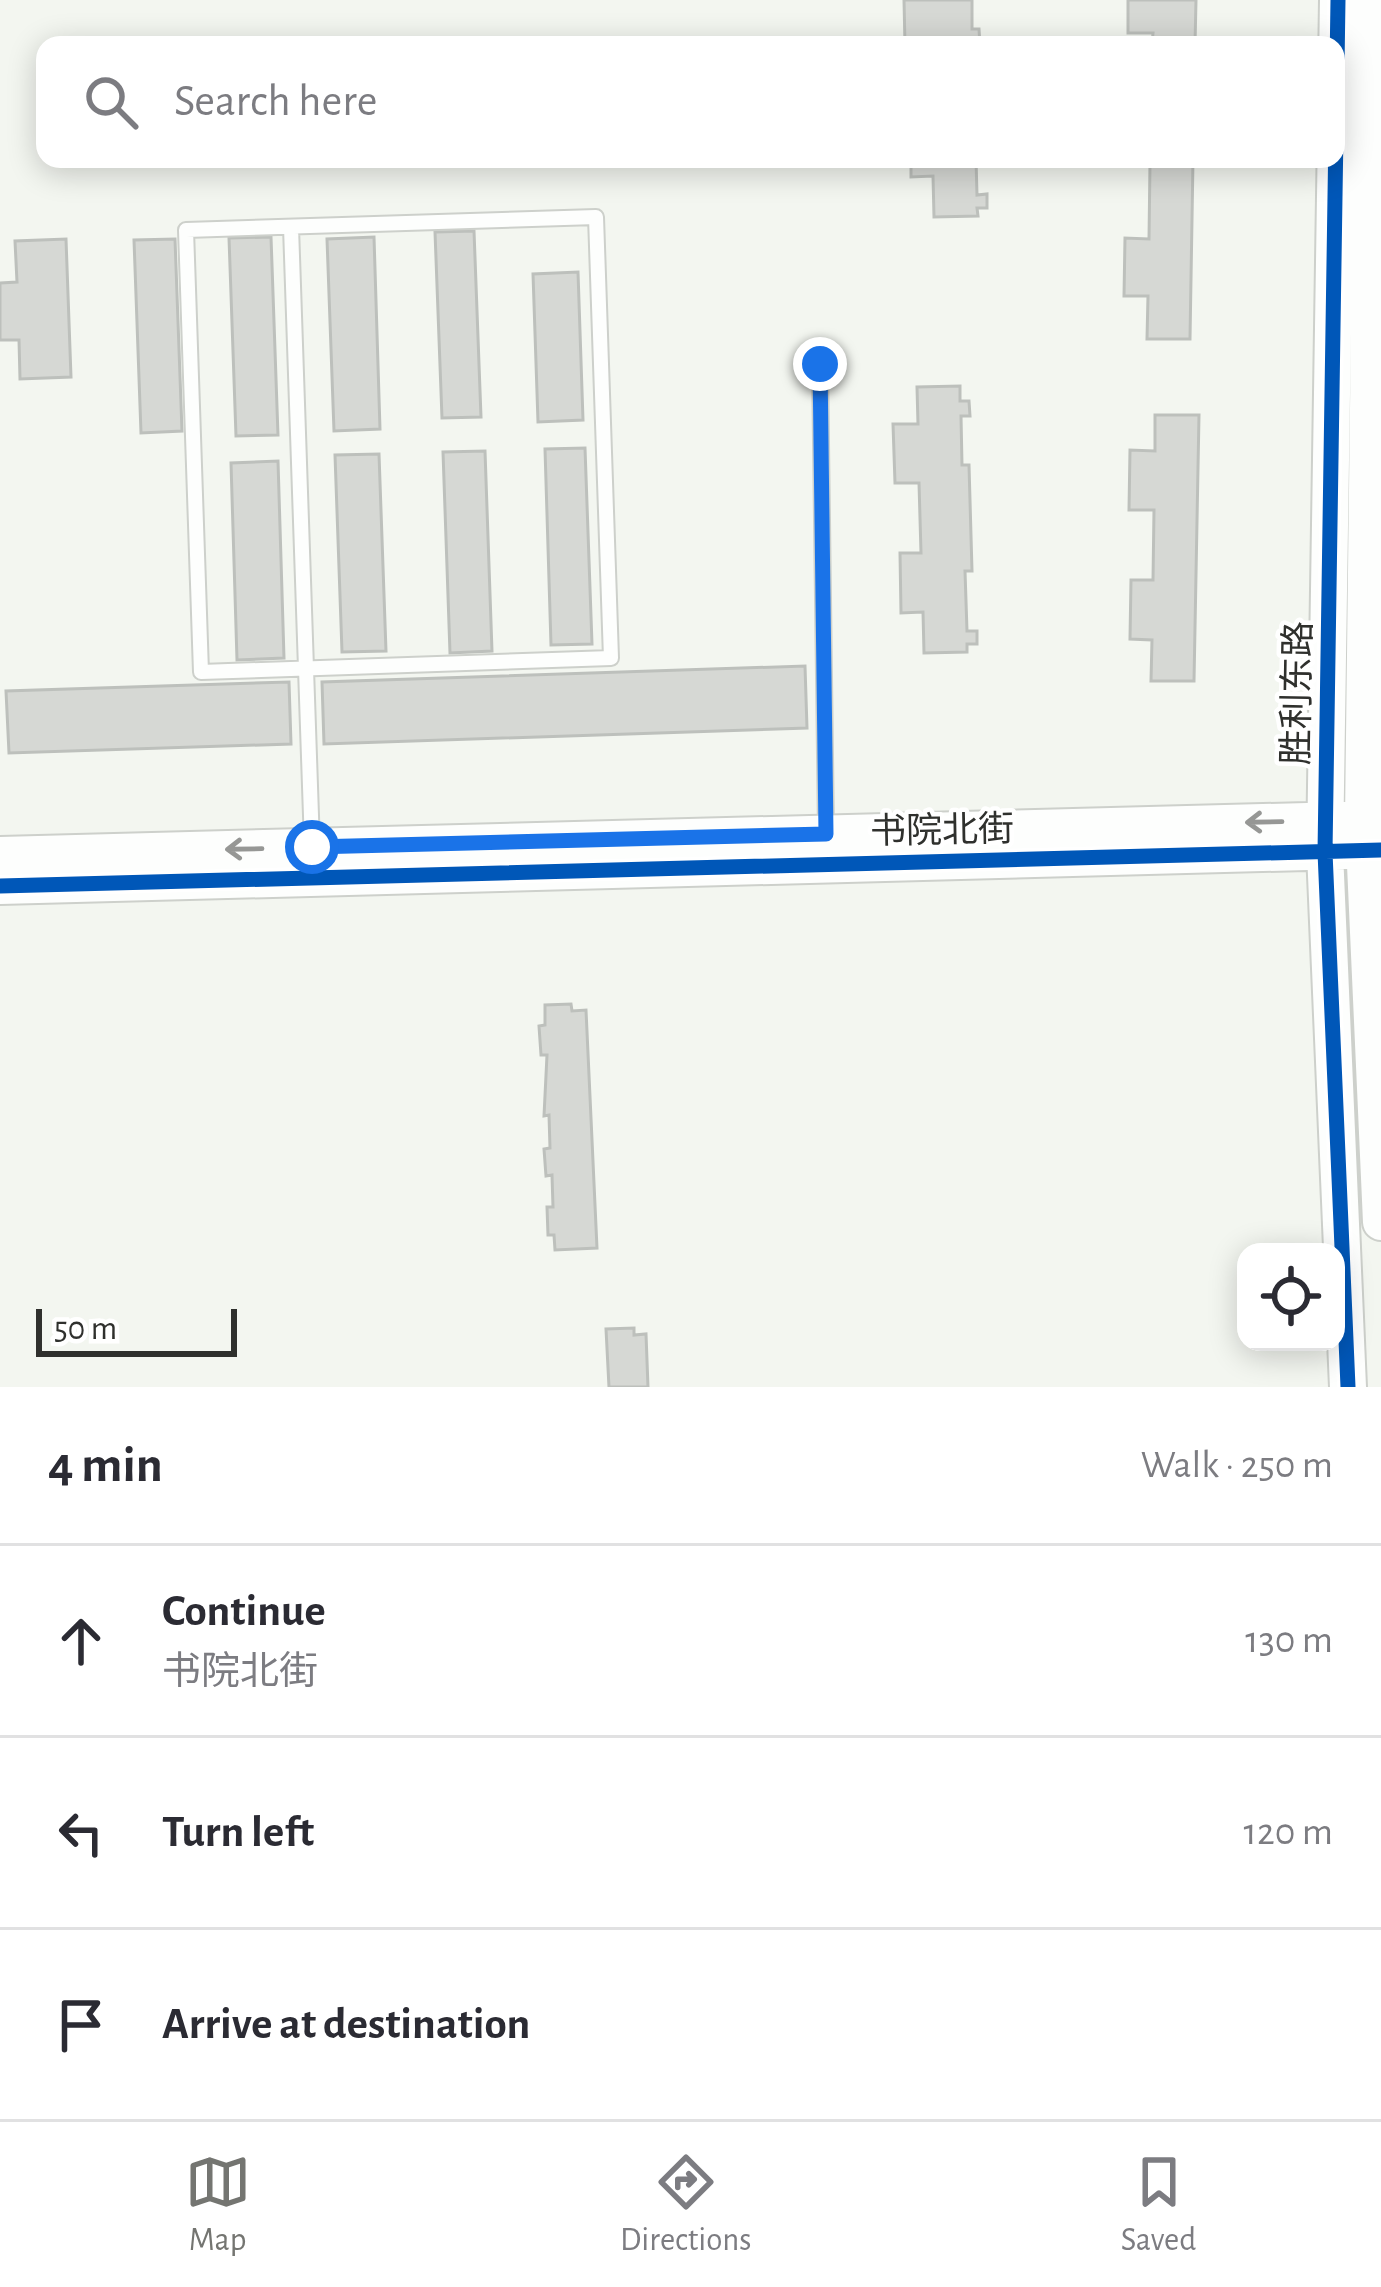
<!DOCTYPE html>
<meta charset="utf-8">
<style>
:root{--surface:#fff;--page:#f2f2f3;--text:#2b2b33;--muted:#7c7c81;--line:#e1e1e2;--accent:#747571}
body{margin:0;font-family:"Alegreya Sans","Noto Sans SC",sans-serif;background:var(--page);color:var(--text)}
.controls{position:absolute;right:36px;bottom:36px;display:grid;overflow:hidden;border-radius:24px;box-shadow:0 6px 30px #0003}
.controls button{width:108px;height:108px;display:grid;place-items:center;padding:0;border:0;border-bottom:3px solid var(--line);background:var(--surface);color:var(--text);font:60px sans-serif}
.scale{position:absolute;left:36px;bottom:30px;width:201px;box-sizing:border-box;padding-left:12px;border:6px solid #2f302d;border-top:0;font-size:33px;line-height:42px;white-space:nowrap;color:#2f302d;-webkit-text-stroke:9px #fff;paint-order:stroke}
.stop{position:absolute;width:36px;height:36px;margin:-27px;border:9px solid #1a73e8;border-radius:50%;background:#fff}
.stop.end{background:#1a73e8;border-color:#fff;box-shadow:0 3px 12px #0008}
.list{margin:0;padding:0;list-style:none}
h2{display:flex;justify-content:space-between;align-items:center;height:156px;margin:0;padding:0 48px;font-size:51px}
h2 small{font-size:39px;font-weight:400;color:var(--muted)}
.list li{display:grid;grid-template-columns:78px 1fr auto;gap:36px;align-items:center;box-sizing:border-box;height:192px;padding:0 48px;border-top:3px solid var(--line)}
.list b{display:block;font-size:45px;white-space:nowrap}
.list p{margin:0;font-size:39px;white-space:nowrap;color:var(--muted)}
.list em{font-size:39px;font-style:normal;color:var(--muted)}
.icon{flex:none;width:66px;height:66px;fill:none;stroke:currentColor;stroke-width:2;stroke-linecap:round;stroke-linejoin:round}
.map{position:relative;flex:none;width:1381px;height:1387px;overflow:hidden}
.search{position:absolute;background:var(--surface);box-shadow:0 6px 30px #0003;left:36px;right:36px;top:36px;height:132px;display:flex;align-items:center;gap:30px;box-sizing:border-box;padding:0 42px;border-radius:24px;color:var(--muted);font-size:45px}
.sheet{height:732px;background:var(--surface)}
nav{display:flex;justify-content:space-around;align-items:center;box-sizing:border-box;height:168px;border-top:3px solid var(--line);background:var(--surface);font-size:33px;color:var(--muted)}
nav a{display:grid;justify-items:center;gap:6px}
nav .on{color:var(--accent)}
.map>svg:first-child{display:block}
</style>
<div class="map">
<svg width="1381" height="1387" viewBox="0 0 1381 1387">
<rect width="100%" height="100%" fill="#f3f6f0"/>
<path fill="#d6d8d4" stroke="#bdc0bc" stroke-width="3" d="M904,0h68v29h7l1,16h-75z
M1128,0h68l-1,45h-43l1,-12h-25z
M911,159h65l1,36 10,-1v14h-10l1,8 -44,1 -1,-41 -22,1z
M1128,159h65l-3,180h-43l1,-43h-24l1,-58 24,1 1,-76h-22z
M474,231l7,186 -39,1 -7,-186z
M271,237l7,198 -42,1 -7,-198z
M374,237l6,192 -46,2 -7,-192z
M66,239l5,138 -51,2 -1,-39h-19v-57l17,-1 -2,-41z
M175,239l7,192 -41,2 -7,-193z
M578,272l5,148 -45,2 -5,-148z
M960,386v15h9l1,15h-9l1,49h7l3,106h-7l2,60h10v13h-10v8l-43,1 -1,-41 -22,1 -1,-60h21l-2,-70h-24l-2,-59h25l-1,-37z
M1155,415h44l-5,266h-43l1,-41 -22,-1 1,-59h22l1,-70h-25l1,-60 25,1z
M585,448l7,196 -41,1 -6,-196z
M485,451l7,200 -42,2 -7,-201z
M379,454l7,197 -44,1 -7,-197z
M278,461l6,197 -47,2 -6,-197z
M805,666l2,62 -483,16 -2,-62z
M289,682l2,62 -282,9 -3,-62z
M571,1004l1,7 14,-1 11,238 -42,2 -1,-15h-6l-1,-28h6l-1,-32 -6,1 -2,-27 6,-1 -1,-33 -5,1 3,-61h-6l-2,-29 6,-1v-20z
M634,1328v7l12,-1 2,53h-39l-3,-58z"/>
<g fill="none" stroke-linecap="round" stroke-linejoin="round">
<defs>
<path id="service" d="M596,217l15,441 -410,14 -15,-442z
M291,227l21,618
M820,364l6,469"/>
<path id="tertiary" d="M1338,0l-13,852 23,535
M1373,0l-10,820 18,402
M0,855l1381,-36
M0,886l1381,-36"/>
</defs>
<use href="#service" stroke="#cdd0cb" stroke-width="18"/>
<use href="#tertiary" stroke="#cdd0cb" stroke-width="40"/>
<use href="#service" stroke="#fdfefd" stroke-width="14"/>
<use href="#tertiary" stroke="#fdfefd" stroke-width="36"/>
<defs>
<path id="cycleway" d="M1338,0l-13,852 23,535
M0,886l1381,-36"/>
</defs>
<use href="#cycleway" stroke="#fff" stroke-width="22"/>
<use href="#cycleway" stroke="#0057b8" stroke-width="15"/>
</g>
<defs><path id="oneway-shaft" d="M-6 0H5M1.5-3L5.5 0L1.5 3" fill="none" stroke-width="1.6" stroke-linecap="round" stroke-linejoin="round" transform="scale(3)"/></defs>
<g stroke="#969795">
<use href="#oneway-shaft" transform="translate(1264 822) rotate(179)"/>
<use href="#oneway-shaft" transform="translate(244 849) rotate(179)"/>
</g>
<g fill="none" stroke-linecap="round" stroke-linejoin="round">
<path stroke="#1a73e8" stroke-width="15" d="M312,847l514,-13 -6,-470"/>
</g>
<g text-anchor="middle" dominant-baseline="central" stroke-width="9" stroke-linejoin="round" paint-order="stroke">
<g font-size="36" fill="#2f302d" stroke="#fff">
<text transform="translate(1298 693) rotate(-89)">胜利东路</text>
<text transform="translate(942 831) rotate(-1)">书院北街</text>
</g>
</g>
</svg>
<div class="controls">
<button><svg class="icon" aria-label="locate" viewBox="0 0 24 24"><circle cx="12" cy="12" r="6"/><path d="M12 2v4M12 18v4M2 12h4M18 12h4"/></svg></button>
</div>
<div class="scale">50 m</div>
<div class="stop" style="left:312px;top:847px"></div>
<div class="stop end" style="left:820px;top:364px"></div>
<div class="search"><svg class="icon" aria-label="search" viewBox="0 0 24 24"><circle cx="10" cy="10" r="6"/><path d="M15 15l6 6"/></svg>Search here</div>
</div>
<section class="sheet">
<h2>4 min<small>Walk · 250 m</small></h2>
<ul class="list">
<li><svg class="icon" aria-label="ahead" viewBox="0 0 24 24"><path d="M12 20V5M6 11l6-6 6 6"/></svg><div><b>Continue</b><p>书院北街</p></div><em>130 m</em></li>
<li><svg class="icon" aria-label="left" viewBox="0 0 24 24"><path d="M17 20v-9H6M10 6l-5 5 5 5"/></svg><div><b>Turn left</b></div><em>120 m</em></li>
<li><svg class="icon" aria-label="arrive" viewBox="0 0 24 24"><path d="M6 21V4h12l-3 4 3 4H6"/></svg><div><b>Arrive at destination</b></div></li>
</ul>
</section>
<nav>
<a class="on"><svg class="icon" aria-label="map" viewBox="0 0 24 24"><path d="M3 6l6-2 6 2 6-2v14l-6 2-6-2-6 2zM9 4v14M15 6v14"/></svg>Map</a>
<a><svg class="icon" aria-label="directions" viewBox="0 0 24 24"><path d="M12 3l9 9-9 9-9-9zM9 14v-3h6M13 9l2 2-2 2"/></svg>Directions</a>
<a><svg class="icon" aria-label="saved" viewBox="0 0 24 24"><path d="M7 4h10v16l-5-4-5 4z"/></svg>Saved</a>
</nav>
